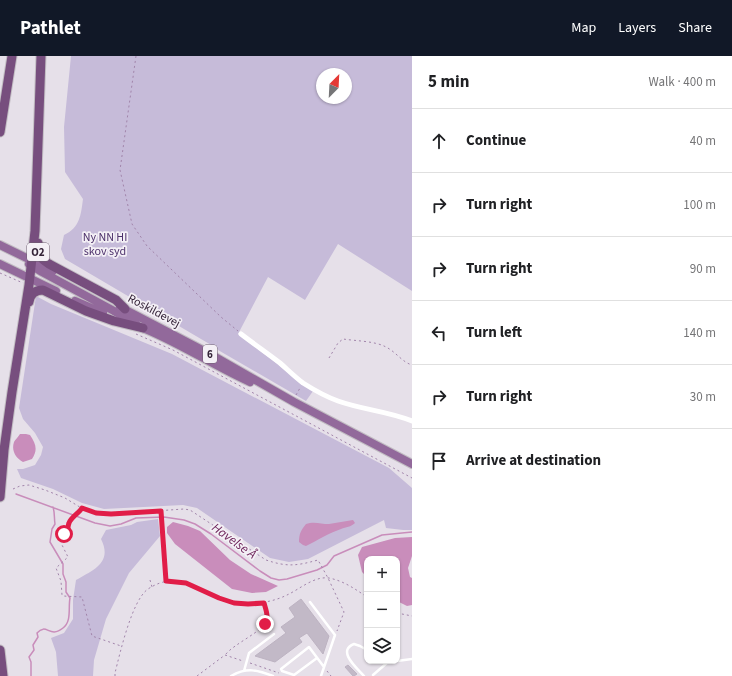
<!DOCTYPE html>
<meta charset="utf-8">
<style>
:root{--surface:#fff;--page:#f2f2f2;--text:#202124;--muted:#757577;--line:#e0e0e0;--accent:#111827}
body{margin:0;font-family:"Source Sans 3",sans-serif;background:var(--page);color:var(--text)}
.controls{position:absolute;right:12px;bottom:12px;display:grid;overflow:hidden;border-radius:8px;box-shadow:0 1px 3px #0004}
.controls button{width:36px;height:36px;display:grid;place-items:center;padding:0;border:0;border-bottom:1px solid var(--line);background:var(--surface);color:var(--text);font:20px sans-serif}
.compass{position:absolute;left:316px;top:12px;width:36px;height:36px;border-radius:50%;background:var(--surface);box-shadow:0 1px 3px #0004;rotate:24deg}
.stop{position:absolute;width:12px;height:12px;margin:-9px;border:3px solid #e11d48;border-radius:50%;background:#fff}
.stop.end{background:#e11d48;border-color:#fff;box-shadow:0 1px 4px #0008}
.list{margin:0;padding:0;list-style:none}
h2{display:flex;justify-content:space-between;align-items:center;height:52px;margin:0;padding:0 16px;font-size:17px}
h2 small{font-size:13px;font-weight:400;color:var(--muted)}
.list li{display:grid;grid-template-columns:26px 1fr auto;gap:12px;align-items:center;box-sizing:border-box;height:64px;padding:0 16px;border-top:1px solid var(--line)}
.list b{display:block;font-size:15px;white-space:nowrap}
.list em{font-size:13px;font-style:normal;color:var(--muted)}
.icon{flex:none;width:22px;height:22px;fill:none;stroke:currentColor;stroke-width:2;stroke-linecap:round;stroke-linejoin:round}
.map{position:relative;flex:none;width:412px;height:620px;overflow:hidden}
header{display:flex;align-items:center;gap:24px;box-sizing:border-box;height:56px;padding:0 20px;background:var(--accent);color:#fff}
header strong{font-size:19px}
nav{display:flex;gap:22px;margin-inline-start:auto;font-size:14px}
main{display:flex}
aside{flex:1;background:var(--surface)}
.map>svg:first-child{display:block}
</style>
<header>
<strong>Pathlet</strong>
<nav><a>Map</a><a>Layers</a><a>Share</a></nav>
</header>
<main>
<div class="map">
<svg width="412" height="620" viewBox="0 0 412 620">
<rect width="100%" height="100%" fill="#e6e0e9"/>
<path fill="#c6bbd9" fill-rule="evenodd" d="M71,0h341v235l-74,-47 -33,56 -37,-23 -30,57 75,57 -7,10 -88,-51v-1l-153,-90 -4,-10 3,-14c16,-7 17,-21 19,-36l-18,-27 -1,-45zM322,18h24v24h-24z
M36,240l15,8 121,50 217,114 23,20v42h-9l-17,-2 -2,-8 -76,39 -19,3 -19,-4 -73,-50 -14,-3 -79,4 -22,-6 -29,-14 -32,-11 -4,-9h6l12,-4 6,-10 2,-8 -8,-14 -12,-14 -4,-11z
M158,463l2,17 -31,37 -23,46 -12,41 -1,16h-35l-2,-24 -5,-14 13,-5 9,-14v-19l3,-20c17,-10 37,-17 25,-41l5,-9 25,-5 6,-3z"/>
<path fill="#c98dbb" d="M20,378h6l4,1c6,9 8,15 2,24l-9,3c-7,-4 -12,-11 -9,-20 1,-2 4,-5 6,-8z
M353,464l2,3c-4,4 -9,4 -14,6 -12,4 -23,11 -35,17l-3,-1 -4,-3c0,-8 2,-12 7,-18 8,-3 15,0 23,0 8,-1 16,-3 24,-4z
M173,466l15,4 12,5 30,29 21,14 27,12 -12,6 -14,1 -20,-4 -57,-45 -8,-11v-6z
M412,481v19l-4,12 2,9 2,1v27l-5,1 -10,-5v-42h-30v18l-5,-5 -4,-17 4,-8 33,-9z"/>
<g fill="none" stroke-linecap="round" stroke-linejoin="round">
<path stroke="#c98dbb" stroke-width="1.5" d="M16,438l79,29 15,3 11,-2 15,-6 28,-1 20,3 11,4 16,10 49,37 11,7 8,2 8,-1 30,-9 10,-5 7,-9 48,-21 30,-3
M31,620v-14l-2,-5 5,-7 -1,-5 5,-8 -1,-4c10,-11 12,6 26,-5 9,-7 5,-20 7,-30l-4,-6v-10l-3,-8v-10l-13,-22 2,-13 3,-5c-1,-6 0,-11 -2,-17"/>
</g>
<path fill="#c2b9c7" stroke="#bdb3c2" d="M301,543l28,37 -6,18 -16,-21 -8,5 3,4 -27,20 -20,-6 31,-23 -5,-6 14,-10 -6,-9z
M348,609l9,9 -3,2h-1l-8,-9z"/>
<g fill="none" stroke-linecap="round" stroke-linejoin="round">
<defs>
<path id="primary" d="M0,189l53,26
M0,208l56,27
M29,208l13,8 72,39 23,14
M75,245l28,12
M120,251l90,47 84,48 118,62
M138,270c39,15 74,39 112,56"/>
<path id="trunk" d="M0,76l12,-76
M38,187c-1,12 2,15 11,21l67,36 9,9
M29,246c1,-8 6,-12 14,-12l43,21 28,10 29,7
M0,441l4,-47 8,-58 17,-107 6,-54 6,-175
M0,594l3,26"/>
</defs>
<use href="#primary" stroke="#c2bdc3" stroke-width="10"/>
<use href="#trunk" stroke="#c2bdc3" stroke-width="11"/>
<path stroke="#a184aa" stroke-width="1" stroke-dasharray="2 3" stroke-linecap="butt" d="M136,0l-16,114 12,54 15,22 74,71 17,14
M0,217l23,10
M136,278l37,16 239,128
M329,302l9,-15 5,-4c13,2 32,2 43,8 10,5 16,15 26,18
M296,339l4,-7
M13,433l7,-3 9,-1 16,5 20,8 18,11 13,4 15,1 73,-5 6,1 76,50c21,7 30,6 52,0l10,18 16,34 -7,19
M82,452l-3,4 -10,9 -2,11 -3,2 -2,6v5l6,12 -12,11 5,13 1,14 1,1 19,1 10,39 29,10
M161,455l5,69
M150,524l2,7
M397,557l15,3
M226,598c8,-10 37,-23 41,-33 2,-5 -2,-13 -3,-18
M250,607l29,10
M327,615l4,5
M115,620v-3c5,-20 17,-73 33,-84 29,-19 45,1 71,10 9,3 18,4 27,4 14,1 29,-2 41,-8 13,-6 27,-19 42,-17 15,3 26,11 38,19
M197,620l28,-21 18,6"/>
<path stroke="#fff" stroke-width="2.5" d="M310,546l25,33 -14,41
M317,602l-23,17 -12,-4 -1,-2 28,-22 15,20
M397,605l15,-2
M244,615l5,-18 25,-19
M373,619l15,-13 -1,-1
M231,620c16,-9 26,-6 42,0
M364,620c-6,-7 -28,-25 -10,-32l6,2 7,4"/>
<path stroke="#fff" stroke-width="5" d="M241,278c13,10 26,19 39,29 8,7 15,14 23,20 11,7 24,14 35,18 25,9 50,10 74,20"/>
<use href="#primary" stroke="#92699b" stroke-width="8"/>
<use href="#trunk" stroke="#774e7e" stroke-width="9"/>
</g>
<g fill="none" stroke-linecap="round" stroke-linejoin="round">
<path stroke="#e11d48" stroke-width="5" d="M64,478c5,-3 3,-6 5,-11 2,-6 10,-10 13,-15l14,5 15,1 50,-3 5,70 20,2 33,15 15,5 14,1 16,-1c2,7 5,14 1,21"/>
</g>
<g text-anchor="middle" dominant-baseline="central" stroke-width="3.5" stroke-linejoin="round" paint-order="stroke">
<g fill="#f4f0f6" stroke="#6e6071" stroke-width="1">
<rect x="27" y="187" width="22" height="18" rx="3"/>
<rect x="203" y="289" width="14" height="18" rx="3"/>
</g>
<g font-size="11" font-weight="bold" fill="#342338">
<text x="38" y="196">O2</text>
<text x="210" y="298">6</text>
</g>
<g font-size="12" fill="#4d316b" stroke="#f4f0f6">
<text x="105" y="181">Ny NN HI<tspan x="105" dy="14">skov syd</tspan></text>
</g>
<g font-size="12" fill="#342338" stroke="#f4f0f6">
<text transform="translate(154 255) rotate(28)">Roskildevej</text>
</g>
<g font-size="13" font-style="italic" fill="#6d235a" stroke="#f4f0f6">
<text transform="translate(234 485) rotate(36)">Havelse Å</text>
</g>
</g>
</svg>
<div class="controls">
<button>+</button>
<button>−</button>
<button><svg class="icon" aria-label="layers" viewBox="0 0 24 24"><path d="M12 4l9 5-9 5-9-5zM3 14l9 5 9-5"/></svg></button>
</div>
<svg class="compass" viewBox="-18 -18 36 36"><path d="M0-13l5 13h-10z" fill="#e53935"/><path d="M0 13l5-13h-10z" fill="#757577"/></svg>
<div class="stop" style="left:64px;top:478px"></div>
<div class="stop end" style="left:265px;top:568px"></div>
</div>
<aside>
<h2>5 min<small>Walk · 400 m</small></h2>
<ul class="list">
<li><svg class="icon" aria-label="ahead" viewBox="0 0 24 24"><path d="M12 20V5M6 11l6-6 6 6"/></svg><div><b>Continue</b></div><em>40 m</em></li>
<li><svg class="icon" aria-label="right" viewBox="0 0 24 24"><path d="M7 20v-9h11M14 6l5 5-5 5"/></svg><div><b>Turn right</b></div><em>100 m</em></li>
<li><svg class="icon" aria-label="right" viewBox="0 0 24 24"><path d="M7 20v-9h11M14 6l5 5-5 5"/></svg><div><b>Turn right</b></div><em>90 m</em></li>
<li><svg class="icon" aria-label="left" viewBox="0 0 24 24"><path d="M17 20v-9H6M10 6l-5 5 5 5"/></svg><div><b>Turn left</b></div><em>140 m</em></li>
<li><svg class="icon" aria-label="right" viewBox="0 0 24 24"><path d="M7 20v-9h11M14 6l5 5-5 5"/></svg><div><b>Turn right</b></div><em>30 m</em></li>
<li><svg class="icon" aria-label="arrive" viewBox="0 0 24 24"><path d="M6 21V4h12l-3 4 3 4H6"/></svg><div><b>Arrive at destination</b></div></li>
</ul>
</aside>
</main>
